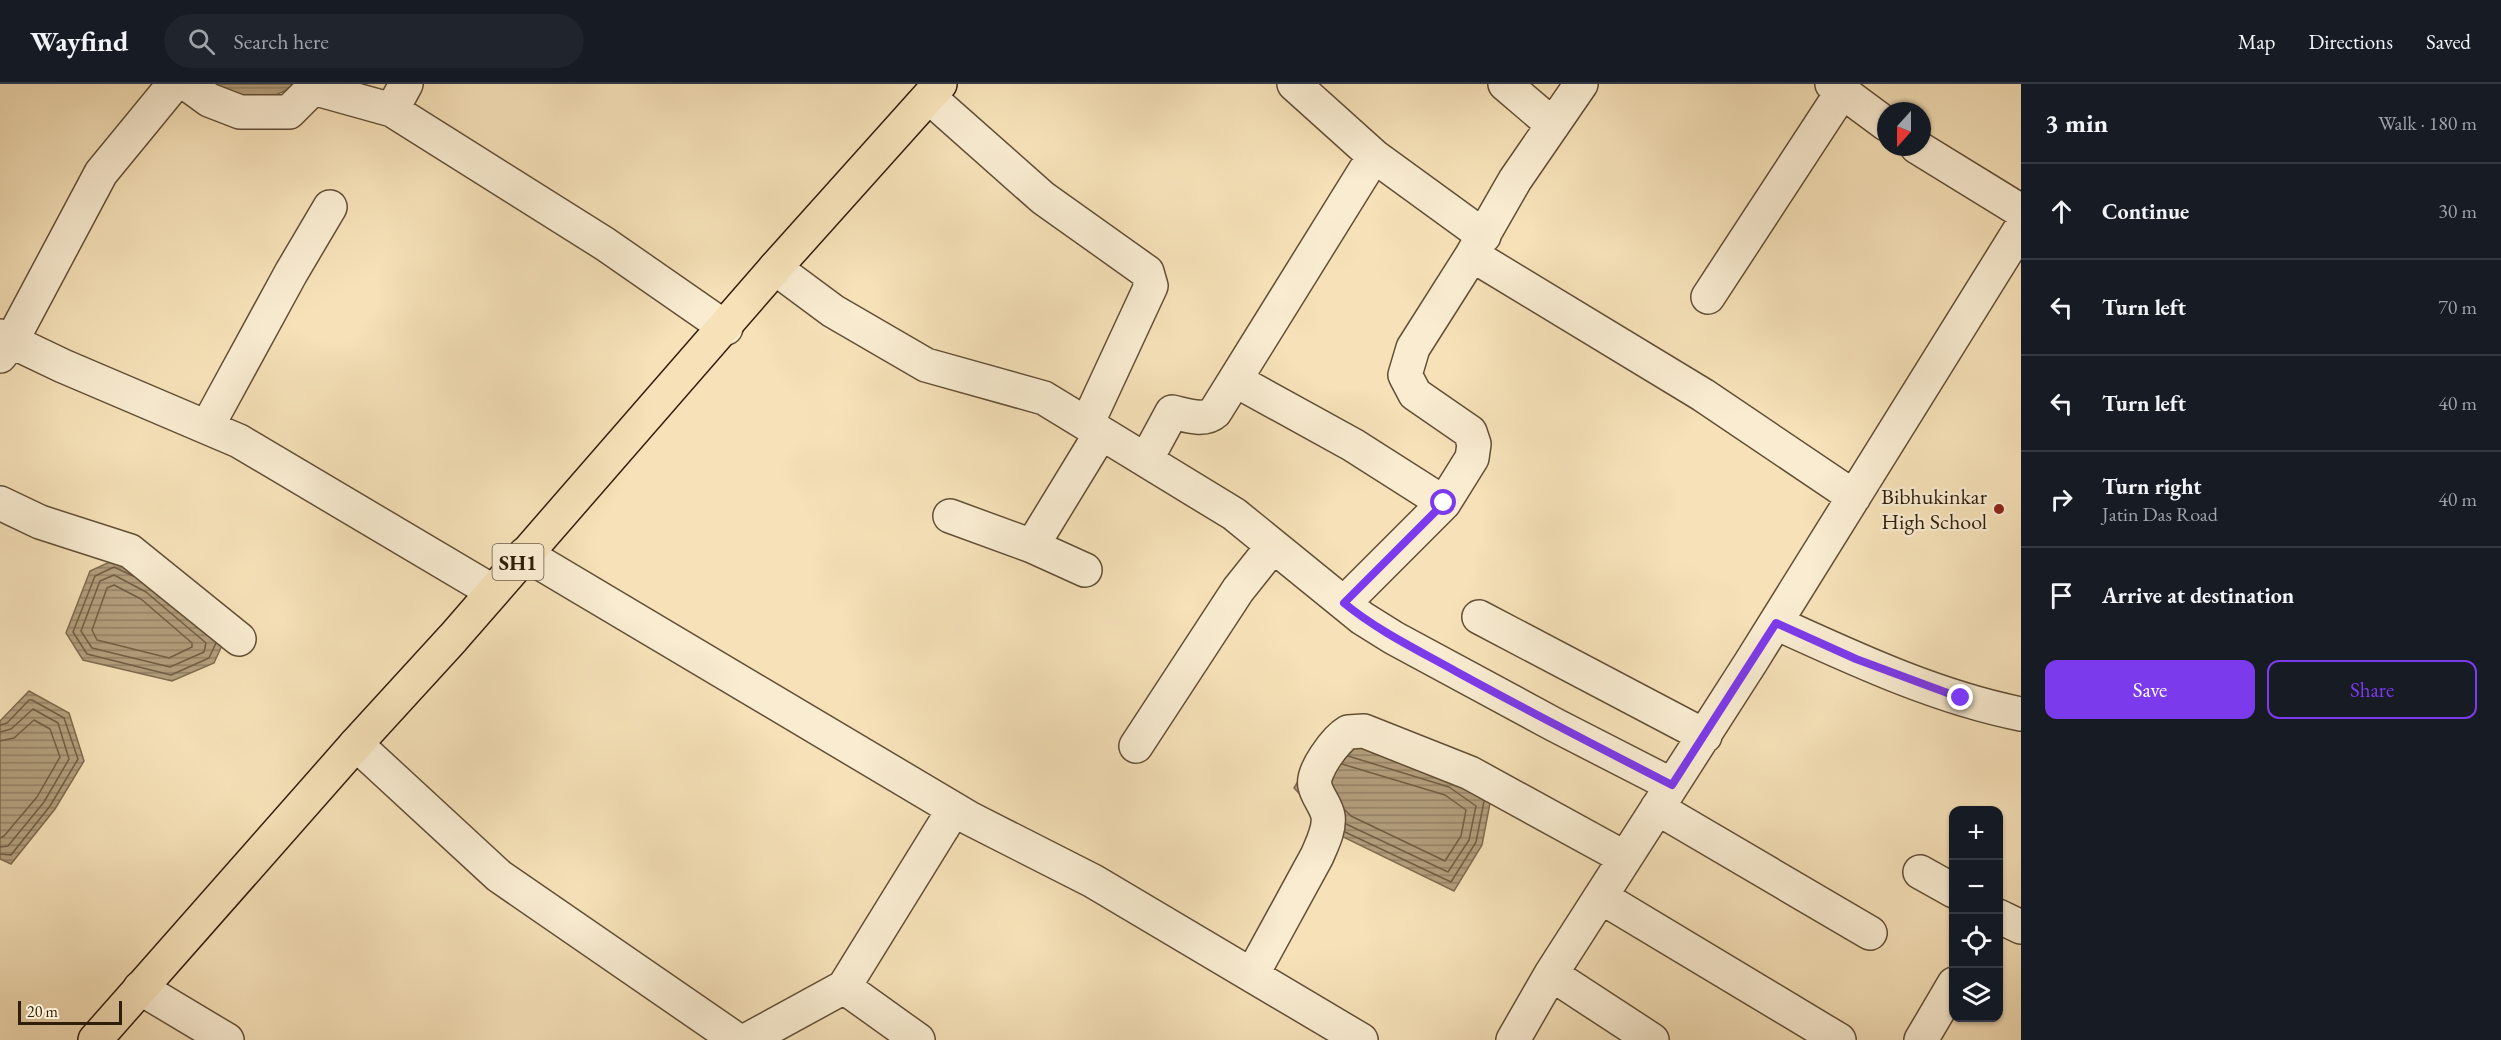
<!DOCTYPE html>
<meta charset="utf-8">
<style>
:root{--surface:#171b24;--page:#20242c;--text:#f1f3f6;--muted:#9ea1a6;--line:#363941;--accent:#7c3aed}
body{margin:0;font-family:"EB Garamond",serif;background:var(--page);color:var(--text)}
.controls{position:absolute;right:18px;bottom:18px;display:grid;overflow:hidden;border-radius:12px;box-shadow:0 2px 4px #0004}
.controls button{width:54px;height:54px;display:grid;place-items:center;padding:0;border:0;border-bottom:2px solid var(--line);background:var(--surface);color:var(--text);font:30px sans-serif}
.compass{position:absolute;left:1877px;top:18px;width:54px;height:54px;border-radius:50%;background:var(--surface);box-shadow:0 2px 4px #0004;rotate:201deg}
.scale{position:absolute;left:18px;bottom:15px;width:104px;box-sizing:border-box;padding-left:6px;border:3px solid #311e0a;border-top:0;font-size:16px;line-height:21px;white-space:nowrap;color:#311e0a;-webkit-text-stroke:4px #f9ecd1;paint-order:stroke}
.stop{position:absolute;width:18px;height:18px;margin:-14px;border:4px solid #7c3aed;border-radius:50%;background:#fff}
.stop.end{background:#7c3aed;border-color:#fff;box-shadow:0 2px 6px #0008}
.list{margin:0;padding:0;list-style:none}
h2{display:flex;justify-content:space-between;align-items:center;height:78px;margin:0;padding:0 24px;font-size:26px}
h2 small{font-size:20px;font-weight:400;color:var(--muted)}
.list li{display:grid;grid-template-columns:39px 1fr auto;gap:18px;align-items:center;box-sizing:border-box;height:96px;padding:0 24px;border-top:2px solid var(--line)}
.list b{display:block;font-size:22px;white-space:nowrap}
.list p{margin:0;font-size:20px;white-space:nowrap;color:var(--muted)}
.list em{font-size:20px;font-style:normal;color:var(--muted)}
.actions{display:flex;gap:12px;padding:18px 24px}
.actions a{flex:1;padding:14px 0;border:2px solid var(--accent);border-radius:12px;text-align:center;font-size:21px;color:var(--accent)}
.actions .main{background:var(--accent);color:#fff}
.icon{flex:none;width:33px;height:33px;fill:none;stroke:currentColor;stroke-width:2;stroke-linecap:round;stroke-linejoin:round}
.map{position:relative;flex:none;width:2021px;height:956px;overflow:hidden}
header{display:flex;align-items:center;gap:36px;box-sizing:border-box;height:84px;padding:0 30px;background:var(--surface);border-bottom:2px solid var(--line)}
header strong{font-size:28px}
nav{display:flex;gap:33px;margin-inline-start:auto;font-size:21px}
.search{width:420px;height:54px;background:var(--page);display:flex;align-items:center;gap:15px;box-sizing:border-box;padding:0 21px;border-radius:33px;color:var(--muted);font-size:22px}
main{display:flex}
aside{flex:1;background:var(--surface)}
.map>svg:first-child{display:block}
</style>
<header>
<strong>Wayfind</strong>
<div class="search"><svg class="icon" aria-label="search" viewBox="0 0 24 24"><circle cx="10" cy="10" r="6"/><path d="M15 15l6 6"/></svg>Search here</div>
<nav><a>Map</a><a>Directions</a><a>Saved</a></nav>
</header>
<main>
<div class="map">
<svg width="2021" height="956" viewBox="0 0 2021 956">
<defs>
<pattern id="water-rules" width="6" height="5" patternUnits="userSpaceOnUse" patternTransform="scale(1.5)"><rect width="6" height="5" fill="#b39f7d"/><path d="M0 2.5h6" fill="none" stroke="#928165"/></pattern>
</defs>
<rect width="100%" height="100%" fill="#f6e1b8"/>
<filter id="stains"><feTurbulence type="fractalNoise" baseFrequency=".00333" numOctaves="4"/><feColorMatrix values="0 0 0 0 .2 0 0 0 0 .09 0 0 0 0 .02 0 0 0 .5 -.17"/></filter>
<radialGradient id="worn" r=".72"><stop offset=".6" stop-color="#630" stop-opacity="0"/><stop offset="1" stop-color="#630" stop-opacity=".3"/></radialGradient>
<path fill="url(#water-rules)" stroke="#7f6b4f" stroke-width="1.5" d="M209,0h90l-36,17 -47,-7z
M114,476l40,20 70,61 -10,22 -42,18 -89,-21 -17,-27 24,-62z
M29,607l40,22 15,48 -29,48 -44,55 -11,-5v-138z
M1325,652l84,23 82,39 -9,47 -28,46 -117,-57 -43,-46z"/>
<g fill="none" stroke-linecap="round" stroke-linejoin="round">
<path stroke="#725e44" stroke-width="1.5" d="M114,491l32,17 60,51 -2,9 -34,15 -78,-19 -11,-17 19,-50z
M133,492l-19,-9 -19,9 -22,56 14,22 84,21 38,-17 7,-15
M114,501l27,14 51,44v4l-23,11 -72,-18 -5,-10 15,-42z
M0,641l7,-2 22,-23h3l32,18 14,41 -28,47 -39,49 -11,-1
M0,648l11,-3 22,-20 25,14 11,36 -25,43 -36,44 -8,1
M0,657l14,-3 20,-18 16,9 10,28 -23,40 -33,39 -4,2
M1342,680l103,31 21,15 -5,26 -16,25 -94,-45 -6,-6
M1346,740l102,48 21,-32 7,-34 -27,-19 -101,-31
M1345,748l106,50 25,-40 8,-41"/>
<defs>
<path id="minor" d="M187,0l22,16 31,12h49l24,-24 79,22 213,134 121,84
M1294,0l80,72 110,80
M1505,0l48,41
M1832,0l54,40
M929,13l114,101 104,74 4,14 -64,138
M392,26l14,-26
M1917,63l104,64
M1472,171l231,140 151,102
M775,184l58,43 93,54 118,33 190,116 128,104 32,20 161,87 117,60
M1708,213l134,-205
M0,252l63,30 176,75 253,150
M0,272l11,-14 90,-169 73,-89
M1235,296l118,65 91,58
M207,343l84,-154 39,-66
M1146,376l26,-48c14,3 32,10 43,0l159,-256
M0,419l40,19 90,29 109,88
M950,432l82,30 53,24
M1032,462l69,-113
M525,470l444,264 124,63 268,159
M1344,519l100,-100 28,-45 2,-14 -4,-12 -55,-38 -10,-19 8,-27 59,-93 43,-75 66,-96
M1479,533l226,119
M1776,539c79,36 160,74 245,91
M356,660l143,132 238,164
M1136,662l102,-156 35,-44
M1657,724l213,125
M1920,788l34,19
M1601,813l238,143
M1998,832l23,11
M1551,890l101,66
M1252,891l65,-119c5,-12 13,-27 11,-40 -2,-11 -11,-20 -13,-30 -4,-14 21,-47 33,-54l16,-1 106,42 155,85
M844,903l74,53
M140,904l87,52
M747,956l97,-53 110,-178
M1513,956l38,-66 200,-312 270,-434
M1921,956l33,-56"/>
<path id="major" d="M95,956l261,-296 97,-106 322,-370 165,-184"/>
</defs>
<use href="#minor" stroke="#624f36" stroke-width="36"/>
<use href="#major" stroke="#311e0a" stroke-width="36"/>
<use href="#minor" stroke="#f9ecd1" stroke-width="33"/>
<use href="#major" stroke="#f6e1b8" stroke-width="33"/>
</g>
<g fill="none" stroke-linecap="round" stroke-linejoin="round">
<path stroke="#7c3aed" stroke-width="8" d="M1444,419l-100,100c34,28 74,47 113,69 71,39 143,76 215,113l104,-162 80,36 105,39"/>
</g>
<circle fill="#8f2418" stroke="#f9ecd1" stroke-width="2" cx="1999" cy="425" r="6"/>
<g text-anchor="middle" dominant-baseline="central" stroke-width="4.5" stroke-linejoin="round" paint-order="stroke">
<rect fill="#f9ecd1" stroke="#6d5c46" stroke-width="1.5" x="492.5" y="460" width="51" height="36" rx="4.5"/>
<g font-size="21" font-weight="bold" fill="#311e0a">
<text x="518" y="478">SH1</text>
</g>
<g font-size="22" fill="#311e0a" stroke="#f9ecd1" text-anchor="end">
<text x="1987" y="412">Bibhukinkar<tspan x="1987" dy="25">High School</tspan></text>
</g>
</g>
<rect width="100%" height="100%" filter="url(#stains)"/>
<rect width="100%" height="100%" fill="url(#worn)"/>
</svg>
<div class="controls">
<button>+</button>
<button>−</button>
<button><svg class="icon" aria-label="locate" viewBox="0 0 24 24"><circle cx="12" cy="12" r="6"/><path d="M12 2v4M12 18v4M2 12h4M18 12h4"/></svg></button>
<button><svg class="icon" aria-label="layers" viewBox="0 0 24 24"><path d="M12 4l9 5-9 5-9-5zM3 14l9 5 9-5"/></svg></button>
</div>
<svg class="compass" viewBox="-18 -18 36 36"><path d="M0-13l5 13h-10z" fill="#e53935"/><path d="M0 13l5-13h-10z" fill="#9ea1a6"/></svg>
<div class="scale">20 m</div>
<div class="stop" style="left:1444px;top:419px"></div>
<div class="stop end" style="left:1961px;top:614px"></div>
</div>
<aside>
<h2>3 min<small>Walk · 180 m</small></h2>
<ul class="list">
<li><svg class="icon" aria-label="ahead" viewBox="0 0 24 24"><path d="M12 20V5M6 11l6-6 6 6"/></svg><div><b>Continue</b></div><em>30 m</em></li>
<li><svg class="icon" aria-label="left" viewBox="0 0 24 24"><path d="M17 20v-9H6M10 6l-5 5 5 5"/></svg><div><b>Turn left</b></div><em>70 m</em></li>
<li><svg class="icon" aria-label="left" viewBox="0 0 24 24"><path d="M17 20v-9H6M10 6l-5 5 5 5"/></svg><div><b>Turn left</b></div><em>40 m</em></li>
<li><svg class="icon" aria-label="right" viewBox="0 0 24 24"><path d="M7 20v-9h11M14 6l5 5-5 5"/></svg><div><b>Turn right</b><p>Jatin Das Road</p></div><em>40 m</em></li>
<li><svg class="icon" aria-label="arrive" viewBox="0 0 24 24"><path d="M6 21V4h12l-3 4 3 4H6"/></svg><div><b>Arrive at destination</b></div></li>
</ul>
<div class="actions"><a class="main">Save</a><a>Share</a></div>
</aside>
</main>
